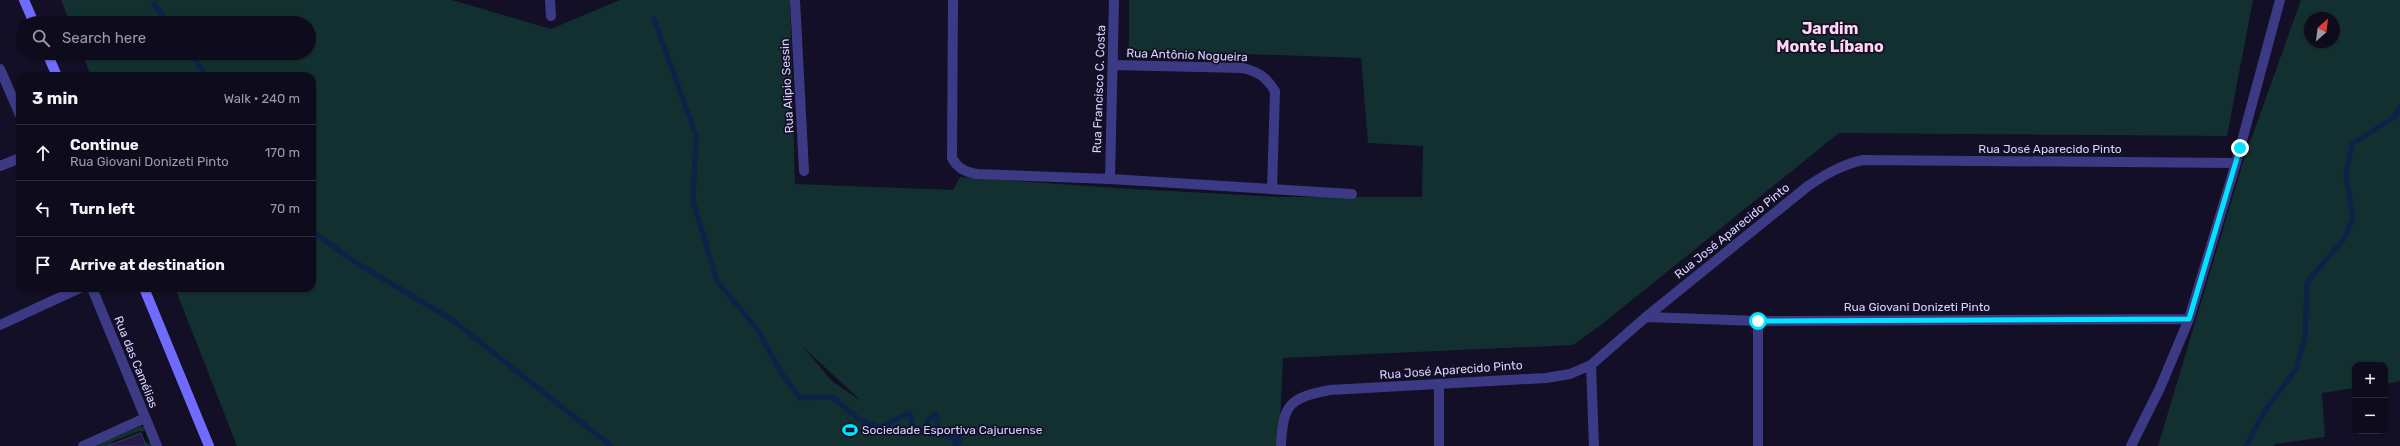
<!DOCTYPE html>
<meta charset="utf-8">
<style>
:root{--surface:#0e0b1c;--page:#1c1929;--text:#f1f3f6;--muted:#9b9ba3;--line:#2e2b3b}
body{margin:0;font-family:Rubik,sans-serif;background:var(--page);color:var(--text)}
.controls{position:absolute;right:12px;bottom:12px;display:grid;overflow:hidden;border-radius:8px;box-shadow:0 1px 3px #0004}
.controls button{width:36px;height:36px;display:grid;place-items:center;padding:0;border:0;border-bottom:1px solid var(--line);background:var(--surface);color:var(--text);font:20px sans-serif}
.compass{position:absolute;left:2304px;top:12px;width:36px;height:36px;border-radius:50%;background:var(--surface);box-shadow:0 1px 3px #0004;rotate:28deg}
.stop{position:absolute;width:12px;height:12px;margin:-9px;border:3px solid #00e5ff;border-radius:50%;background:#fff}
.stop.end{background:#00e5ff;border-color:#fff;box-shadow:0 1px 4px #0008}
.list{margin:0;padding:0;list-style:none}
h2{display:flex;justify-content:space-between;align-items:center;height:52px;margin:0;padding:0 16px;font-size:17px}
h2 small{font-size:13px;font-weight:400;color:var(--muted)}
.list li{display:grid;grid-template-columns:26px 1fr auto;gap:12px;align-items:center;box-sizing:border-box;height:56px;padding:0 16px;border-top:1px solid var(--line)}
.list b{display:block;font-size:15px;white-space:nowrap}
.list p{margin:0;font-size:13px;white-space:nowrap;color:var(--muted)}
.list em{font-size:13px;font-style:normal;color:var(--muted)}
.icon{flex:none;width:22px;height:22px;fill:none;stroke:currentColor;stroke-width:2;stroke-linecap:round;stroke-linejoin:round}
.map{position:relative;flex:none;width:2400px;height:446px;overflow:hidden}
.search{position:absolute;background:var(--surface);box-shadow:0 1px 3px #0004;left:16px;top:16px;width:300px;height:44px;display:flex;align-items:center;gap:10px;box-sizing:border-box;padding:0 14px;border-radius:22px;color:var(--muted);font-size:15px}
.panel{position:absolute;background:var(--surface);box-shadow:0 1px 3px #0004;left:16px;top:72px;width:300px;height:220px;border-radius:12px}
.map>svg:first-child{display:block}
</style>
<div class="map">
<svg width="2400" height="446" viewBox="0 0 2400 446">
<defs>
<filter id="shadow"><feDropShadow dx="3.5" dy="-3.5" stdDeviation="0" flood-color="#0009"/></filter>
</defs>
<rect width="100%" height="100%" fill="#130f26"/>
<path fill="#12302f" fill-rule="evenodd" d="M61,0h391l99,29 69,-29h170l5,184 158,6 7,-13 156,11 164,9h142l1,-51 -55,-3 -7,-85 -232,-8v-50h1124l-26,136 -388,-3 -238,192 -28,20 -290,13 -4,88h-1042l-62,-158h137v-212h-221l-9,-23h227v-30h-239zM803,347l55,51v1l-26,-18z
M2301,0h99v381l-15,3v-19h-30v23l-33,5 3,44 -50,7 -1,2h-116l86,-287zM2310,18h24v24h-24z
M141,426l3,2 8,18h-60z"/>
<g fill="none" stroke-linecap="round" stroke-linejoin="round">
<path stroke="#0c2248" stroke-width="5" d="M154,4l14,19
M654,19l42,116 -3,66 24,80 41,49 23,43 19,25 32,-1 28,23 20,7 29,-14 6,20 11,-3 2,-10 7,-6 3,9 -2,10 17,5 5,-1 2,6h-5v3
M190,53l17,23
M312,231l43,31 96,57 160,127
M2246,446l18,-34 32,-43 9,-32 2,-55 37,-43 9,-21 -7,-43 6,-31 41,-26 7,-10"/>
</g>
<path fill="#241b47" stroke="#3b2d73" filter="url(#shadow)" d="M141,433l5,13h-38z"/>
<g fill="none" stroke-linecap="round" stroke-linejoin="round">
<path stroke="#3d3a85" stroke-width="10" d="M550,0l1,16
M795,0l9,171
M953,0l-1,158c6,11 14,14 25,16l133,5 242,15
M1114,65l129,3c16,4 23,9 32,23l-3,98
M0,69l20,46
M0,166l20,-8
M1110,179l4,-179
M92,288l65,158
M1646,317l112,4 431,-2
M1758,321v125
M0,325l80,-37
M1591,365l3,81
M1439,385v61
M83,446l62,-28
M1281,446c2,-42 8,-48 49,-56l216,-12 24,-4 21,-9 55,-48 162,-131c18,-12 33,-21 55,-26l373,3
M2131,446l29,-58 29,-69 47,-156 44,-163"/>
<path stroke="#6f6bff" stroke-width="10" d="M24,0l10,23
M47,53l10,23
M144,288l65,158"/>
</g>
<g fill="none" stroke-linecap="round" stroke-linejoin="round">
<path stroke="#00e5ff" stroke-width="5" d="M1758,321l431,-2 51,-171"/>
</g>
<defs>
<symbol id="stadium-bare" viewBox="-9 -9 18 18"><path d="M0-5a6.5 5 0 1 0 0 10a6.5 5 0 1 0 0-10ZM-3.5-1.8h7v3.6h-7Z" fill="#00e5ff" stroke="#130f26" stroke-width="2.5" paint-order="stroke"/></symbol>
</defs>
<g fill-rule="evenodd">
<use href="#stadium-bare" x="839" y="419" width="22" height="22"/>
</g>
<g text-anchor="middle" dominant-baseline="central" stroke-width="3.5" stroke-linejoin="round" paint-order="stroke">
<g font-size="12" fill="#d9d4ff" stroke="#130f26">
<text transform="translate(1187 55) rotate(2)">Rua Antônio Nogueira</text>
<text transform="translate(787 86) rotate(-93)">Rua Alipio Sessin</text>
<text transform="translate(1099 89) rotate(-88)">Rua Francisco C. Costa</text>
<text x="2050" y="149">Rua José Aparecido Pinto</text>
<text transform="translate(1732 231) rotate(-39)">Rua José Aparecido Pinto</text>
<text x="1917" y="307">Rua Giovani Donizeti Pinto</text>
<text transform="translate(136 362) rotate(68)">Rua das Camélias</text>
<text transform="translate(1451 370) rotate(-4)">Rua José Aparecido Pinto</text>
</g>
<g font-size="12" fill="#d9d4ff" stroke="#130f26" text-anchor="start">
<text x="862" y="430">Sociedade Esportiva Cajuruense</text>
</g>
<g font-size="16" font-weight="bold" fill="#ffd6f0" stroke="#130f26">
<text x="1830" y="28">Jardim<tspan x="1830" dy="18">Monte Líbano</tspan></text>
</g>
</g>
</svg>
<div class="controls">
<button>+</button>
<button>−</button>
</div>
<svg class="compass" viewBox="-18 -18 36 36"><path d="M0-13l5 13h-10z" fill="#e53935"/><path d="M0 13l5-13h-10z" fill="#9b9ba3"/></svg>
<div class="stop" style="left:1758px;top:321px"></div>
<div class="stop end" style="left:2240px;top:148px"></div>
<div class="search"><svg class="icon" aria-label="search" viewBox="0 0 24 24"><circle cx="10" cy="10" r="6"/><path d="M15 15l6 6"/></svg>Search here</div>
<section class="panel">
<h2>3 min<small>Walk · 240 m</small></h2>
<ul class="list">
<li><svg class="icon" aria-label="ahead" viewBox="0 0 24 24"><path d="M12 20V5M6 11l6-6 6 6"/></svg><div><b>Continue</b><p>Rua Giovani Donizeti Pinto</p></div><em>170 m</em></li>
<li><svg class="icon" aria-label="left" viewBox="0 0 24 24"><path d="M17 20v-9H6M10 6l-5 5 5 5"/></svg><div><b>Turn left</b></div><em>70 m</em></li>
<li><svg class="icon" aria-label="arrive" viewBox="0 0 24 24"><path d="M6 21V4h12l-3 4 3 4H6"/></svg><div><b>Arrive at destination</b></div></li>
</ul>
</section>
</div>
